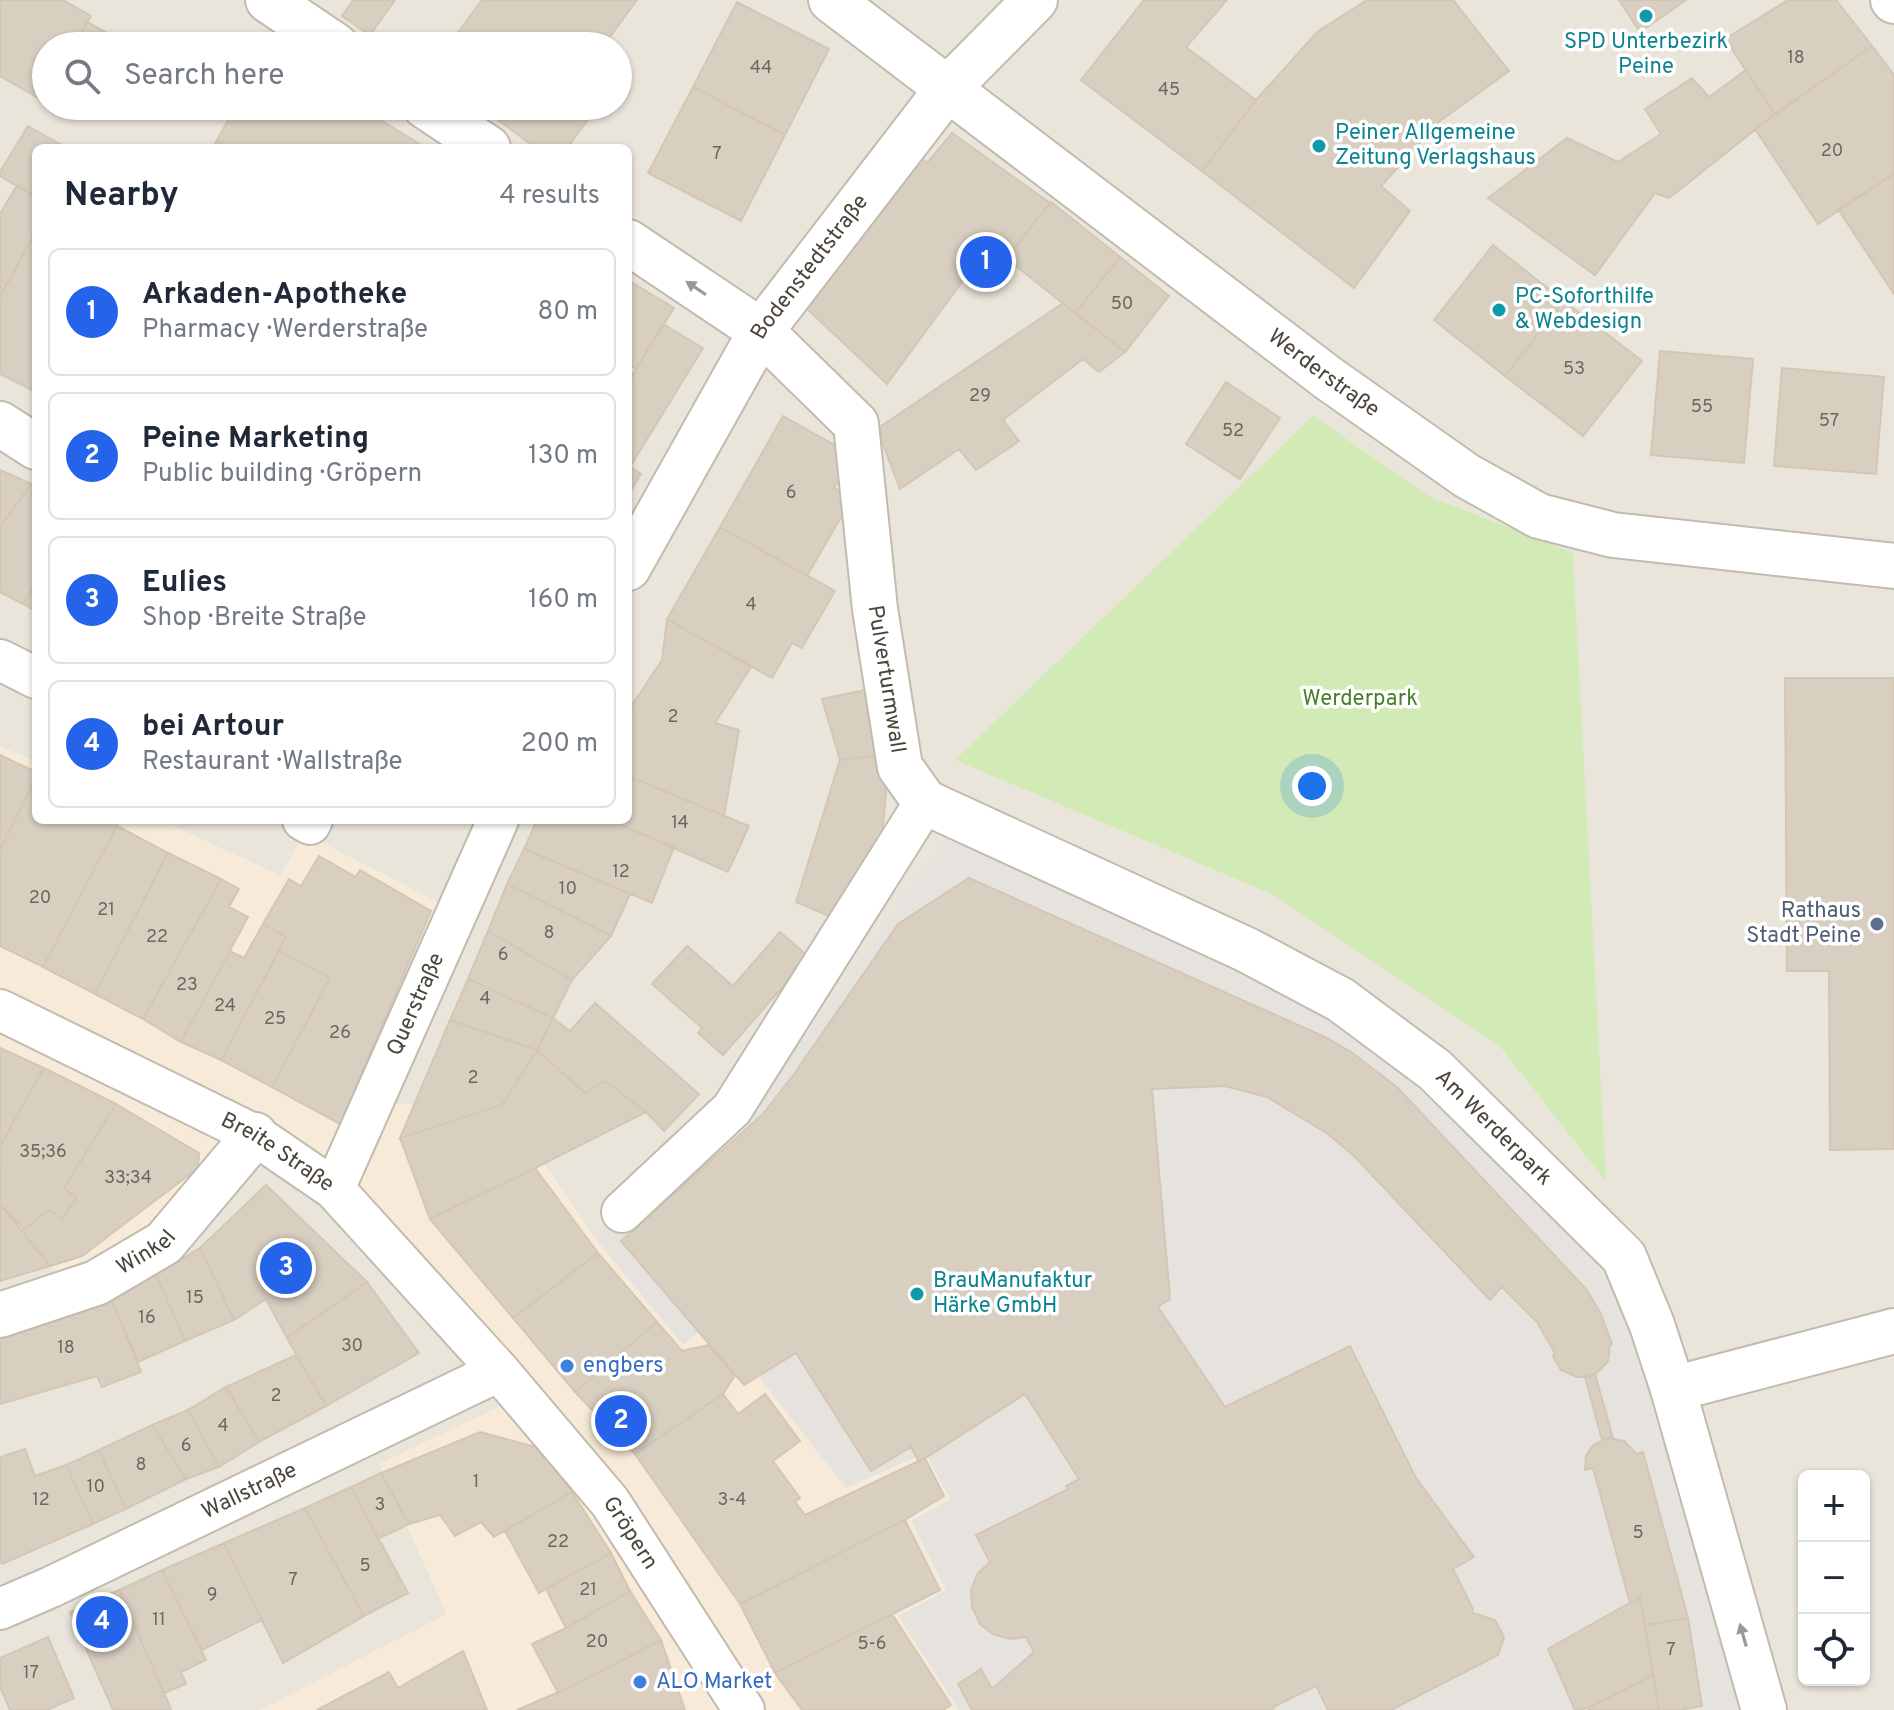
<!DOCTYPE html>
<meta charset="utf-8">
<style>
:root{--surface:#fff;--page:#f6f6f7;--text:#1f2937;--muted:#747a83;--line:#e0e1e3;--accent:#2563eb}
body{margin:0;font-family:Overpass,sans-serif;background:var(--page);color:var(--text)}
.controls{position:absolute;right:24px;bottom:24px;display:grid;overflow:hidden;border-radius:12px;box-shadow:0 2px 6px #0004}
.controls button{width:72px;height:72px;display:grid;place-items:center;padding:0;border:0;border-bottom:2px solid var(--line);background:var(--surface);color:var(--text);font:40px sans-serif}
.you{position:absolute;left:1312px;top:786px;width:28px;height:28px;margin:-20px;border:6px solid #fff;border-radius:50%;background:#1a73e8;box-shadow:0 0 0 12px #1a73e833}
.badge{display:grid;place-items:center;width:52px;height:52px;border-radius:50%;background:var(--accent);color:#fff;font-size:26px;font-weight:700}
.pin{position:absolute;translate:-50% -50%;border:4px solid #fff;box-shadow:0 2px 8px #0006}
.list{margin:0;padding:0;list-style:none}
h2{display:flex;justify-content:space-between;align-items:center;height:104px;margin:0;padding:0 32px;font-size:34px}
h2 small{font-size:26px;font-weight:400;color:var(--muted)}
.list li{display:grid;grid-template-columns:52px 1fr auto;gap:24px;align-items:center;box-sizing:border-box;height:128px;margin:0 16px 16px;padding:0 16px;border:2px solid var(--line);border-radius:12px}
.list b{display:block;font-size:30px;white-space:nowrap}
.list p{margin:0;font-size:26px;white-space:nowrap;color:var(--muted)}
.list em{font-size:26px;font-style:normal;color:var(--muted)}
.icon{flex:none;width:44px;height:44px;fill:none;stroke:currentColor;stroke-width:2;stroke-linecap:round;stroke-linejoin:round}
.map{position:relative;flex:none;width:1894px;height:1710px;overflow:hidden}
.search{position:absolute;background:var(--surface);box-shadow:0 2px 6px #0004;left:32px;top:32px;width:600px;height:88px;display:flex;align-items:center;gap:20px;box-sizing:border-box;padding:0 28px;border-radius:44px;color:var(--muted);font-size:30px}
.panel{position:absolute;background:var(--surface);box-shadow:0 2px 6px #0004;left:32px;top:144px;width:600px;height:680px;border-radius:12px}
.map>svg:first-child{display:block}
</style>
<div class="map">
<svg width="1894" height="1710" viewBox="0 0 1894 1710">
<rect width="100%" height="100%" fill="#f6f3ec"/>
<path fill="#eae5da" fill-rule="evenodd" d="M0,0h1894v1710h-149l-793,-882 -163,229 -30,46 -162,138 -91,-132 -148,-7 -54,-269 -23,43 -121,-56h468v-672h-592v614l-36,-16zM46,46h572v60h-572zM1313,417l118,80 142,57 32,627 -104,-133 -230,-154 -315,-134zM1804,1476h60v204h-60z
M250,1117l286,273 -157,74 68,150 -186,96h-261v-483z"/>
<path fill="#f7ead8" d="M0,746l36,16v58h124l121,56 23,-43 141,73 -87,196 148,7 91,132 85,103 31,-25 212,134 25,46 -39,22 35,69 -48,26 61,94h-698l186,-96 -68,-150 156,-74 -275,-265 -102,105 -93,49 -65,-52z"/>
<path fill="#e6e2dd" d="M952,828l414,203 244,241 27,55 108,383h-786l-61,-94 48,-26 -35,-69 39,-22 -25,-46 -79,35 -132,-169 -31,26 -86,-104 162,-138 30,-46z"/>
<path fill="#d2eab5" d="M1313,416l118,81 142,56 33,629 -105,-134 -230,-154 -316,-134z"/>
<path fill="#d8cfc1" stroke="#d3c7b4" stroke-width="2" d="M0,0h63l28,16 -17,30h-28v47l-4,7 -42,-24z
M353,0h42l-25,35 -28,-19z
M482,0h155l-34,46h-155z
M1144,0h83l-41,47 70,53 -54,71 -121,-91z
M1367,0h86l56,71 -69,50 -59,65 29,25 -56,77 -152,-117 54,-71 61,-68z
M1619,0h67l-46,32z
M1788,0h48l36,46 -97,68 -50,-75z
M737,2l92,47 -44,86 -92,-48z
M87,22l44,24h-57z
M1872,46l22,29v99l-76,50 -63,-95z
M618,61l9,6 -9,12z
M1746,70l29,44 -106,84 -14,-5 -60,82 -107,-77 79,-60 51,24 43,-28 -16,-25 47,-31 17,19z
M693,87l92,48 -44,86 -93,-48z
M236,106h122l68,42h-195l-14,-8z
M479,106h119l-31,42h-31z
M28,126l39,22h-31v49l-36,-21v-4z
M952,133l98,70 -44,55 -17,-13 -102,139 -83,-78 115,-150 8,7z
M217,140l14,8h-18z
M1894,174v120l-56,-85z
M17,185l19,12v34l-29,53 -7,-5v-65z
M1051,202l69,55 -45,56 -69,-55z
M36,231v70l-3,5 3,2v84l-36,-18v-77z
M1493,245l71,56 -59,75 -71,-56z
M1120,257l49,39 -44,56 -50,-39z
M0,279l7,5 -7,13z
M628,280l46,28 -38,61 -8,-5z
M1564,301l78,60 -59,75 -78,-60z
M1063,303l62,49 -26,20 -16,-13 -80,61 16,21 -43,29 -17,-21 -59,40 -23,-60z
M663,324l40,24 -73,119 -2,-2v-83z
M1660,351l93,8 -9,104 -93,-8z
M1782,368l102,9 -8,97 -102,-8z
M1226,382l54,36 -40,61 -54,-35z
M783,416l69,39 -18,33 18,10 -45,78 -87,-49z
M628,465l13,9 -13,21z
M0,470l31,14 -31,43z
M31,484l5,4v94l-13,22 -23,-12v-65z
M720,527l115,64 -33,57 -10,-5 -20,35 -105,-59z
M36,582v29l-13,-7z
M667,619l84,48 -36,56 24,7 -15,86 -96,-40v-65l34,-51z
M1785,678h109v471l-64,1 -1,-179h-42z
M870,689l20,65 -50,6 -18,-61z
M890,754l-8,79 -44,87 -42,-18 44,-142z
M0,755l36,17v6l-36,72z
M628,776l121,50 -21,46 -118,-52h18z
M36,778v42h84l-77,147 -43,-21v-96z
M537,820h73l64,27 -22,56 -128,-54z
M117,826l51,27 -73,141 -52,-27z
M524,849l106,45 -19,42 -104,-52z
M168,853l53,26 -78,140 -48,-25z
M319,856l37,21 4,-7 71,41 -91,213 -68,-37 58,-109 -51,-27 7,-14 -23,-13 26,-45 12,7z
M969,878l356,159 26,15 46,35 189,202 14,23 12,32 -2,1 -2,16 -7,8 -9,7 -15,1 -16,-7 -6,-10 -2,-5 2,-2 -18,-31 -35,-35 -12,13 -135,-143 -27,-23 -61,-37 -42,-11 -73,3 18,210 -12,8 67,100 125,-61 66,132 58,79 -21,12 20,40 -1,1 1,3 22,7 9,17 -6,18 -107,55h-63l-12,-24 -43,21 1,3h-302l-14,-26 23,-15 11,20 42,-37 -8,-15 -16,2 -17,-5 -13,-10 -8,-17 -1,-17 7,-17 12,-11 -14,-27 92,-46 -2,-3 13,-7 -54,-85 -106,68 -8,-15 -40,24 -75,-118 -52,32 -123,-144 142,-127 31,-40 104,-150z
M221,879l18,10 -10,18 19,10 -67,125 -38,-23z
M507,884l104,52 -39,44 -84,-49z
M263,924l23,13 -65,123 -40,-18 49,-91 14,7z
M488,931l84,49 -19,38 -85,-39z
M780,932l29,25 -86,98 -25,-22 4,-5 -50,-44 35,-38 46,40z
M279,951l51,27 -58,109 -51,-27z
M468,979l85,39 -16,32 -87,-30z
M595,1003l104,91 -35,37 -18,-19 -41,-31 -20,12 -48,-43 16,-32 17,13z
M450,1020l87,30 -35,55 -102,33z
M0,1048l44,20 -44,78z
M537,1050l48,43 20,-12 41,31 -111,56 -105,51 -30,-81 102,-33z
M44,1068l72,36 -52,84 13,10 -15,21 -13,-9 -25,19 -22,-23h-2v-44l2,-3 -2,-1v-12z
M116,1104l83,49 -1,15 -116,88 -32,10 -28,-35 27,-21 13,9 15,-21 -13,-10z
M535,1168l63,85 -85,65 -83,-99z
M266,1185l101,97 -80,56 -21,-39 -32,21 -34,-72z
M0,1206h2l48,60 -50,15z
M200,1248l34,72 -49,21 -29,-66z
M598,1253l59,69 -82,70 -62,-74z
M156,1275l29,66 -47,21 -28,-66z
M367,1282l52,71 -93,53 -39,-68z
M110,1296l31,76 -39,15 -5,-11 -97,28v-69z
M657,1322l25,29 26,-6 27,30 -12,19 -88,60 -60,-62z
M296,1355l30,51 -67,36 -33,-55z
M1595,1374l18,64 -11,2 -17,-63z
M226,1387l33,55 -40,25 -31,-57z
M723,1394l15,20 27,-20 35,47 -27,20 27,37 -5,4 10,13 120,-57 19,38 -39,24 -165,84 -105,-150z
M188,1410l31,57 -33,12 -34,-54z
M152,1425l34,54 -60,30 -27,-59z
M480,1432l60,16 32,44 -78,45 -13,-15 -26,14 -15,-21 -31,9 -28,-51z
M1609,1438l15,3 13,13 6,-2 45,166 -43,7 -5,-28 -10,6 -37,-135 -8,2 1,-14 5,-8 4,-4z
M25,1449l10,27 31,-11 27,59 -91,40 -2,-4v-103z
M99,1450l27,59 -33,15 -27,-59z
M381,1473l28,51 -31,15 -27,-52z
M351,1487l57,106 -44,23 -59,-108z
M572,1492l39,61 -72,40 -34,-62z
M305,1508l59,108 -81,47 -59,-120z
M905,1520l35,70 -165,83 -35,-69z
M224,1543l38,77 -60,30 -40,-80z
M611,1553l19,38 -64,37 -20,-39z
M162,1570l44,90 -25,12 5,12 -22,9 -45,-103z
M119,1590l52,119 -3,1h-55l-43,-98z
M630,1591l31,49 -103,53 -26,-49 34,-16z
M1640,1597l13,78 -65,33 -13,2 -27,-61z
M892,1614l59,91 -8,5h-141l-27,-37z
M1688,1618l14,88 -22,4h-21l-14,-85z
M48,1637l26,61 -27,12h-37l-10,-23v-29z
M661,1640l24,70h-168l58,-25z
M463,1651l24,59h-170l72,-38 9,16z
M1653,1675l6,35h-70l-1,-2z"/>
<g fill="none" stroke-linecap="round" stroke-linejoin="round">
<defs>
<g id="pedestrian">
<path d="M0,660l36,18"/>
<path d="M303,820l7,4 2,-4"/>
<path id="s1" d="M0,1010l255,125 79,54 165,182 111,131 134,208"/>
<path id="s2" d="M334,1189l164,-369"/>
<path d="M622,1212l110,-103 193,-307"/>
<path id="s3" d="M0,1609l51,-22 448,-216"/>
</g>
<g id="minor">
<path d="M268,0l68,46"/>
<path d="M1893,0l1,1"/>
<path d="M425,106l63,42"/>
<path id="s4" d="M628,242l133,89 95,93 19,185 25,158 25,35 322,148 94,50 94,70 189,187 28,68 21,64 91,321"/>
<path d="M0,424l36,23"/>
<path id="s5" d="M628,568l133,-237 187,-243 87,-88"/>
<path id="s6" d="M0,1315l96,-32 68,-40 91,-108"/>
<path d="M1673,1389l221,-58"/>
</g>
<g id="tertiary">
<path id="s7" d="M831,0l497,378 139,98 72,40 74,19 281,31"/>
</g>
</defs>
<use href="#pedestrian" stroke="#c2bbae" stroke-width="44"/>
<use href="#minor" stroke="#c2bbae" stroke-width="48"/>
<use href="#tertiary" stroke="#c2bbae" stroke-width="48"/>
<use href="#pedestrian" stroke="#fff" stroke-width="40"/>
<use href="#minor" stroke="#fff" stroke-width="44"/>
<use href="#tertiary" stroke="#fff" stroke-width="44"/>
</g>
<defs><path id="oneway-solid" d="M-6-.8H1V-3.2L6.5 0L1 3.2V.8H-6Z" transform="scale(2)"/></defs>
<g fill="#9c9892">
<use href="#oneway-solid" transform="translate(696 288) rotate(-146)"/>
<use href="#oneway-solid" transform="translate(1743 1635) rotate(-106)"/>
</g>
<g fill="#0f9aa8" stroke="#fff" stroke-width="3">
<circle cx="1646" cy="16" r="8"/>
<circle cx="1319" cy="146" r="8"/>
<circle cx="1499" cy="310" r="8"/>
<circle cx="917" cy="1294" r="8"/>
</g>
<circle fill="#5c6f8a" stroke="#fff" stroke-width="3" cx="1877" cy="924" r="8"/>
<g fill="#3f7fe0" stroke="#fff" stroke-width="3">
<circle cx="567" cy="1366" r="8"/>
<circle cx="640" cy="1682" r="8"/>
</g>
<g text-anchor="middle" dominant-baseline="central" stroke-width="7" stroke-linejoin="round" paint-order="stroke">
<g font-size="18" fill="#6e675b">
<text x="1796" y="58">18</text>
<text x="761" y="68">44</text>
<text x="1169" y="90">45</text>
<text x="1832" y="151">20</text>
<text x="717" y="154">7</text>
<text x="1122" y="304">50</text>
<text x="1574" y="369">53</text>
<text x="980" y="396">29</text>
<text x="1702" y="407">55</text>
<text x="1829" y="421">57</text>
<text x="1233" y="431">52</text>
<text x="791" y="493">6</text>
<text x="751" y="605">4</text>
<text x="673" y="717">2</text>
<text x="680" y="823">14</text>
<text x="621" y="872">12</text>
<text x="568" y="889">10</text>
<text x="40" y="898">20</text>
<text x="106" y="910">21</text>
<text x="549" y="933">8</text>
<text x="157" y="937">22</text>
<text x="503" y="955">6</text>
<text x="187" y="985">23</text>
<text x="485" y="999">4</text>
<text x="225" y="1006">24</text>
<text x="275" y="1019">25</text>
<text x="340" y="1033">26</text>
<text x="473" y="1078">2</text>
<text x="43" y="1152">35;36</text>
<text x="128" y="1178">33;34</text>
<text x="195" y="1298">15</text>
<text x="147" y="1318">16</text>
<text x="352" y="1346">30</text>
<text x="66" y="1348">18</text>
<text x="276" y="1396">2</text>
<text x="223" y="1426">4</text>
<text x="186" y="1446">6</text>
<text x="141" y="1465">8</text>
<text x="476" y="1482">1</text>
<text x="96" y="1487">10</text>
<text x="41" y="1500">12</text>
<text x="732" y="1500">3-4</text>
<text x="380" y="1505">3</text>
<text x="1638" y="1533">5</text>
<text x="558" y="1542">22</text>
<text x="365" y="1566">5</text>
<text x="293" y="1580">7</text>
<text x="588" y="1590">21</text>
<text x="212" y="1595">9</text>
<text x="159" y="1620">11</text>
<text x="597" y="1642">20</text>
<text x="872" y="1644">5-6</text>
<text x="1671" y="1650">7</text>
<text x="31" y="1673">17</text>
</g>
<g font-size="22" fill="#0d838f" stroke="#fff" text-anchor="start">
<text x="1646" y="42" text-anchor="middle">SPD Unterbezirk<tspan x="1646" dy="25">Peine</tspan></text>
<text x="1335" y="133">Peiner Allgemeine<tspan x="1335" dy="25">Zeitung Verlagshaus</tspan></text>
<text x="1515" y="297">PC-Soforthilfe<tspan x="1515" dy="25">&amp; Webdesign</tspan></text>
<text x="933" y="1281">BrauManufaktur<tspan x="933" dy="25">Härke GmbH</tspan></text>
</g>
<g font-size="22" fill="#4b4439" stroke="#fff">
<text stroke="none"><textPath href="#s5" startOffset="352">Bodenstedtstraße</textPath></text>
<text stroke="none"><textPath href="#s7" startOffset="618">Werderstraße</textPath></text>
<text stroke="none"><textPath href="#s4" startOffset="550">Pulverturmwall</textPath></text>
<text stroke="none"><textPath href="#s2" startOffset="202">Querstraße</textPath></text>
<text stroke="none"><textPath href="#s4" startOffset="1342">Am Werderpark</textPath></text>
<text stroke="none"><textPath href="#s1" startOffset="312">Breite Straße</textPath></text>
<text stroke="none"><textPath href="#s6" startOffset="160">Winkel</textPath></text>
<text stroke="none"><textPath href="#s3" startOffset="276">Wallstraße</textPath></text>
<text stroke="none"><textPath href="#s1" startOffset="834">Gröpern</textPath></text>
</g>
<g font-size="22" fill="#4a7f2a" stroke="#fff">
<text x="1360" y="699">Werderpark</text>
</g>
<g font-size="22" fill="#4e5e75" stroke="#fff" text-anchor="end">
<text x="1861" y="911">Rathaus<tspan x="1861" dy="25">Stadt Peine</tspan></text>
</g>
<g font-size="22" fill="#366cbe" stroke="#fff" text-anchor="start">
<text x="583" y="1366">engbers</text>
<text x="656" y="1682">ALO Market</text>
</g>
</g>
</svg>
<div class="controls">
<button>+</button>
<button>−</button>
<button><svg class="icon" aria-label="locate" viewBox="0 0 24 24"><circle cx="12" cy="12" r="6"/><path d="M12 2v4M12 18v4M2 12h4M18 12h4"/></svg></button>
</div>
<div class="you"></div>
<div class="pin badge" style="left:986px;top:262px">1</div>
<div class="pin badge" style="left:621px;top:1421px">2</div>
<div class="pin badge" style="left:286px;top:1268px">3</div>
<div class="pin badge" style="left:102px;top:1622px">4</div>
<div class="search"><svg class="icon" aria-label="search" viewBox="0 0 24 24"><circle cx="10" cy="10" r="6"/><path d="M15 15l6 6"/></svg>Search here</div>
<section class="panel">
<h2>Nearby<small>4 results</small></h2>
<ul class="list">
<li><span class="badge">1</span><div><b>Arkaden-Apotheke</b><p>Pharmacy · Werderstraße</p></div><em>80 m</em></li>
<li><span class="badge">2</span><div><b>Peine Marketing</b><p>Public building · Gröpern</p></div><em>130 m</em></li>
<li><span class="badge">3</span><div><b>Eulies</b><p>Shop · Breite Straße</p></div><em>160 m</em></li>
<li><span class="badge">4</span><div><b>bei Artour</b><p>Restaurant · Wallstraße</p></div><em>200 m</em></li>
</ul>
</section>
</div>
